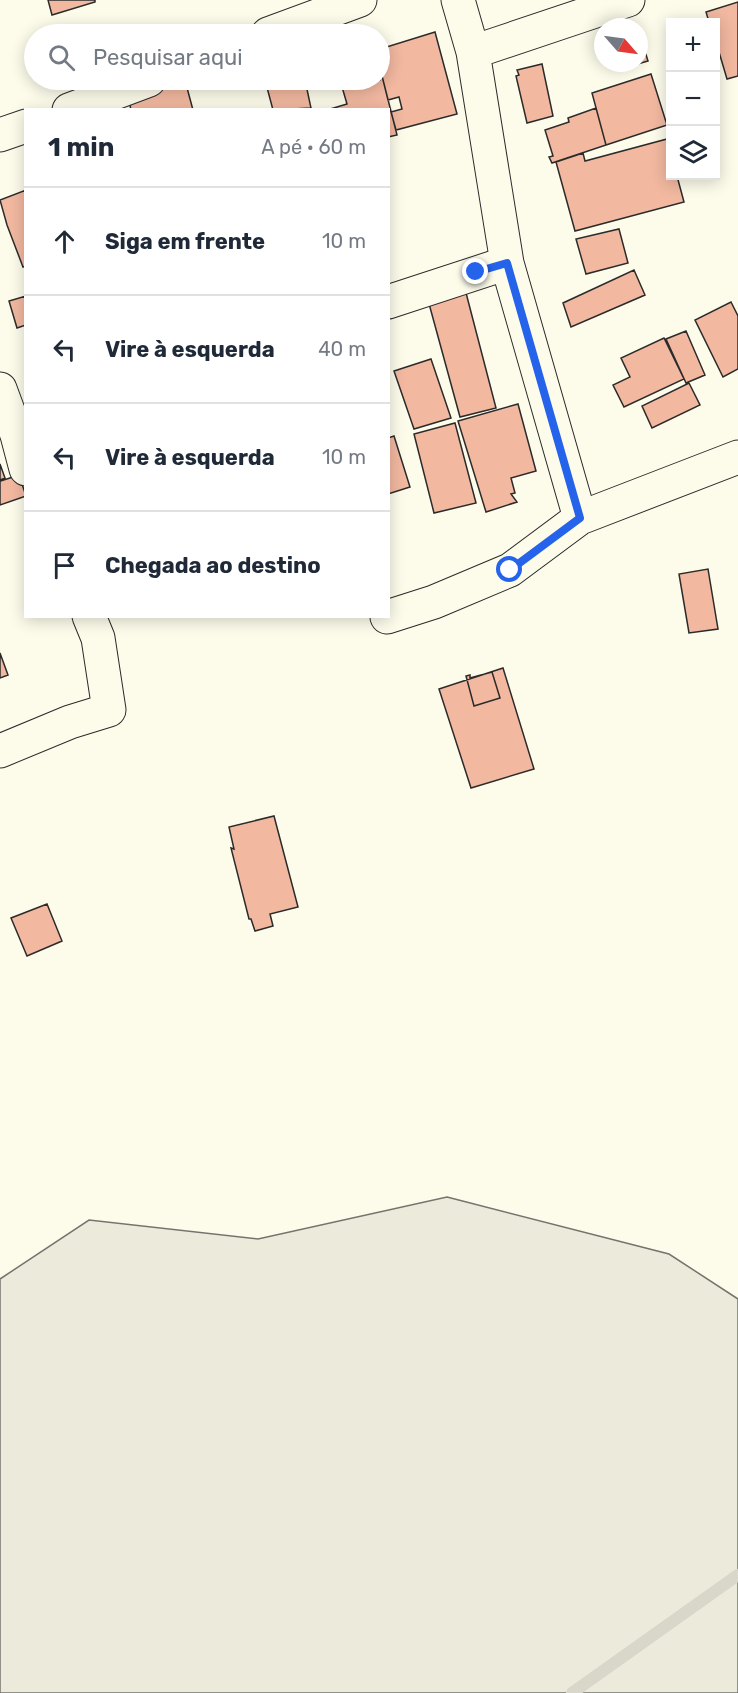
<!DOCTYPE html>
<html lang="pt">
<meta charset="utf-8">
<style>
:root{--surface:#fff;--page:#f2f2f3;--text:#1f2937;--muted:#747a83;--line:#e0e1e3}
body{margin:0;font-family:Rubik,sans-serif;background:var(--page);color:var(--text)}
.controls{position:absolute;right:18px;top:18px;display:grid;overflow:hidden;border-radius:0px;box-shadow:0 3px 15px #0003}
.controls button{width:54px;height:54px;display:grid;place-items:center;padding:0;border:0;border-bottom:2px solid var(--line);background:var(--surface);color:var(--text);font:30px sans-serif}
.compass{position:absolute;left:594px;top:18px;width:54px;height:54px;border-radius:50%;background:var(--surface);box-shadow:0 3px 15px #0003;rotate:118deg}
.stop{position:absolute;width:18px;height:18px;margin:-14px;border:4px solid #2563eb;border-radius:50%;background:#fff}
.stop.end{background:#2563eb;border-color:#fff;box-shadow:0 2px 6px #0008}
.list{margin:0;padding:0;list-style:none}
h2{display:flex;justify-content:space-between;align-items:center;height:78px;margin:0;padding:0 24px;font-size:26px}
h2 small{font-size:20px;font-weight:400;color:var(--muted)}
.list li{display:grid;grid-template-columns:39px 1fr auto;gap:18px;align-items:center;box-sizing:border-box;height:108px;padding:0 24px;border-top:2px solid var(--line)}
.list b{display:block;font-size:22px;white-space:nowrap}
.list em{font-size:20px;font-style:normal;color:var(--muted)}
.icon{flex:none;width:33px;height:33px;fill:none;stroke:currentColor;stroke-width:2;stroke-linecap:round;stroke-linejoin:round}
.map{position:relative;flex:none;width:738px;height:1693px;overflow:hidden}
.search{position:absolute;background:var(--surface);box-shadow:0 3px 15px #0003;left:24px;top:24px;width:366px;height:66px;display:flex;align-items:center;gap:15px;box-sizing:border-box;padding:0 21px;border-radius:33px;color:var(--muted);font-size:22px}
.panel{position:absolute;background:var(--surface);box-shadow:0 3px 15px #0003;left:24px;top:108px;width:366px;height:510px;border-radius:0px}
.map>svg:first-child{display:block}
</style>
<div class="map">
<svg width="738" height="1693" viewBox="0 0 738 1693">
<rect width="100%" height="100%" fill="#fdfbea"/>
<path fill="#ecebdb" stroke="#74746e" stroke-width="1.5" d="M447,1197l222,57 69,45v394h-738v-414l89,-59 169,19z"/>
<g fill="none" stroke-linecap="round" stroke-linejoin="round">
<path stroke="#d8d7c9" stroke-width="12" d="M572,1693l166,-118"/>
</g>
<path fill="#f2b8a0" stroke="#2b2b2b" stroke-width="1.5" d="M48,0h47v2l-43,13z
M738,2v74l-11,3 -11,-37v-20h-7l-3,-10z
M435,32l22,82 -61,16 -5,-18 11,-3 -3,-12 -11,3 -8,-32v-19z
M639,32l9,29 -28,8 -2,-6h21z
M542,64l11,52 -26,7 -11,-47 3,-1 -2,-5z
M380,68l17,67 -9,2v-27h-61l20,-6 -7,-24h40z
M651,74l16,51 -61,20 -14,-52z
M265,80h40l6,28 -38,2z
M186,84l7,26h-62l-2,-9 24,-10z
M596,108l10,37 -54,18 -3,-6 4,-1 -8,-26 24,-8 -1,-4z
M667,139l3,13v24h7l7,26 -109,29 -19,-69 27,-9 2,8z
M26,190v76l-3,1 -16,-42 -7,-25z
M619,229l9,34 -42,11 -10,-35z
M634,270l11,25 -74,32 -8,-24z
M465,289l31,119 -36,9 -32,-117z
M26,296v29l-9,3 -8,-27z
M731,302l7,14v53l-15,8 -28,-57z
M686,331l19,44 -19,8 -20,-44z
M664,338l20,41 -60,28 -11,-22 17,-8 -9,-19z
M431,359l20,59 -37,11 -20,-58z
M689,383l11,22 -48,23 -10,-22z
M518,404l18,67 -25,7 4,15 -4,1 6,8 -31,10 -28,-91z
M455,423l21,80 -42,10 -20,-79z
M394,436l16,51 -22,7v-56z
M0,464l5,14 -5,2 1,1 18,-6 7,21 -26,9z
M708,569l10,60 -29,4 -10,-59z
M0,653l8,22 -8,3z
M503,668l31,101 -63,19 -32,-99z
M492,672l8,26 -26,8 -8,-30 4,-1v3z
M274,816l24,91 -28,7 3,12 -18,5 -4,-12h-2l-18,-71 3,1 -5,-22z
M47,904l15,37 -35,15 -16,-38z"/>
<g fill="none" stroke-linecap="round" stroke-linejoin="round">
<defs>
<path id="minor" d="M458,0l15,52 34,211 73,255
M268,34l92,-34
M473,52l155,-52
M69,110l80,-30
M0,135l26,-9
M388,302l119,-39
M0,389l17,46 9,34
M387,617l47,-15 76,-32 70,-52 158,-61
M0,751l70,-29 39,-12 -11,-72 -9,-22"/>
</defs>
<use href="#minor" stroke="#2b2b2b" stroke-width="35"/>
<use href="#minor" stroke="#fdfbea" stroke-width="33"/>
</g>
<g fill="none" stroke-linecap="round" stroke-linejoin="round">
<path stroke="#2563eb" stroke-width="8" d="M476,272l31,-9 73,255 -70,52"/>
</g>
</svg>
<div class="controls">
<button>+</button>
<button>−</button>
<button><svg class="icon" aria-label="layers" viewBox="0 0 24 24"><path d="M12 4l9 5-9 5-9-5zM3 14l9 5 9-5"/></svg></button>
</div>
<svg class="compass" viewBox="-18 -18 36 36"><path d="M0-13l5 13h-10z" fill="#e53935"/><path d="M0 13l5-13h-10z" fill="#747a83"/></svg>
<div class="stop" style="left:510px;top:570px"></div>
<div class="stop end" style="left:476px;top:272px"></div>
<div class="search"><svg class="icon" aria-label="search" viewBox="0 0 24 24"><circle cx="10" cy="10" r="6"/><path d="M15 15l6 6"/></svg>Pesquisar aqui</div>
<section class="panel">
<h2>1 min<small>A pé · 60 m</small></h2>
<ul class="list">
<li><svg class="icon" aria-label="ahead" viewBox="0 0 24 24"><path d="M12 20V5M6 11l6-6 6 6"/></svg><div><b>Siga em frente</b></div><em>10 m</em></li>
<li><svg class="icon" aria-label="left" viewBox="0 0 24 24"><path d="M17 20v-9H6M10 6l-5 5 5 5"/></svg><div><b>Vire à esquerda</b></div><em>40 m</em></li>
<li><svg class="icon" aria-label="left" viewBox="0 0 24 24"><path d="M17 20v-9H6M10 6l-5 5 5 5"/></svg><div><b>Vire à esquerda</b></div><em>10 m</em></li>
<li><svg class="icon" aria-label="arrive" viewBox="0 0 24 24"><path d="M6 21V4h12l-3 4 3 4H6"/></svg><div><b>Chegada ao destino</b></div></li>
</ul>
</section>
</div>
